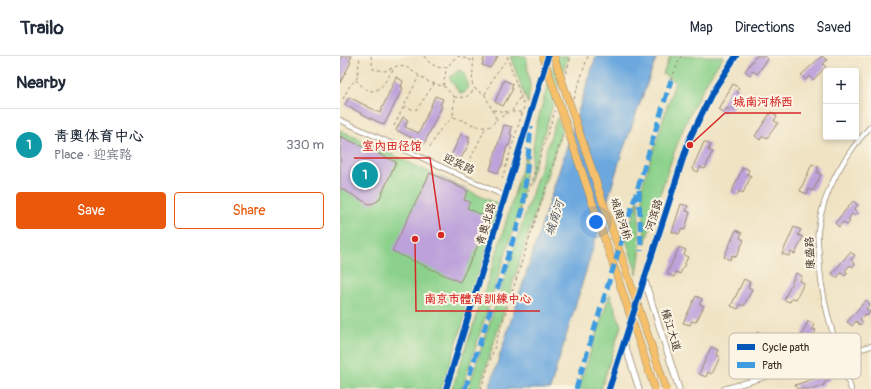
<!DOCTYPE html>
<meta charset="utf-8">
<style>
:root{--surface:#fff;--page:#f6f6f7;--text:#1f2937;--muted:#747a83;--line:#e0e1e3;--accent:#ea580c}
body{margin:0;font-family:Pangolin,"LXGW WenKai TC",sans-serif;background:var(--page);color:var(--text)}
.controls{position:absolute;right:12px;top:12px;display:grid;overflow:hidden;border-radius:4px;box-shadow:0 2px 6px #0003}
.controls button{width:36px;height:36px;display:grid;place-items:center;padding:0;border:0;border-bottom:1px solid var(--line);background:var(--surface);color:var(--text);font:20px sans-serif}
.you{position:absolute;left:256px;top:166px;width:14px;height:14px;margin:-10px;border:3px solid #fff;border-radius:50%;background:#1a73e8;box-shadow:0 0 0 6px #1a73e833}
.badge{display:grid;place-items:center;width:26px;height:26px;border-radius:50%;background:var(--accent);color:#fff;font-size:13px;font-weight:700}
.pin{position:absolute;translate:-50% -50%;border:2px solid #fff;box-shadow:0 1px 4px #0006}
.list{margin:0;padding:0;list-style:none}
h2{display:flex;justify-content:space-between;align-items:center;height:52px;margin:0;padding:0 16px;font-size:17px}
h2 small{font-size:13px;font-weight:400;color:var(--muted)}
.list li{display:grid;grid-template-columns:26px 1fr auto;gap:12px;align-items:center;box-sizing:border-box;height:72px;padding:0 16px;border-top:1px solid var(--line)}
.list b{display:block;font-size:15px;white-space:nowrap}
.list p{margin:0;font-size:13px;white-space:nowrap;color:var(--muted)}
.list em{font-size:13px;font-style:normal;color:var(--muted)}
.actions{display:flex;gap:8px;padding:12px 16px}
.actions a{flex:1;padding:9px 0;border:1px solid var(--accent);border-radius:4px;text-align:center;font-size:14px;color:var(--accent)}
.actions .main{background:var(--accent);color:#fff}
.map{position:relative;flex:none;width:531px;height:333px;overflow:hidden}
header{display:flex;align-items:center;gap:24px;box-sizing:border-box;height:56px;padding:0 20px;background:var(--surface);border-bottom:1px solid var(--line)}
header strong{font-size:19px}
nav{display:flex;gap:22px;margin-inline-start:auto;font-size:14px}
main{display:flex}
aside{flex:1;background:var(--surface)}
.map>svg:first-child{display:block}
</style>
<header>
<strong>Trailo</strong>
<nav><a>Map</a><a>Directions</a><a>Saved</a></nav>
</header>
<main>
<aside>
<h2>Nearby<small></small></h2>
<ul class="list">
<li><span class="badge" style="background:#0f9aa8">1</span><div><b>青奥体育中心</b><p>Place · 迎宾路</p></div><em>330 m</em></li>
</ul>
<div class="actions"><a class="main">Save</a><a>Share</a></div>
</aside>
<div class="map">
<svg width="531" height="333" viewBox="0 0 531 333">
<rect width="100%" height="100%" fill="#fcf5e5"/>
<filter id="ink" filterUnits="userSpaceOnUse"><feTurbulence type="fractalNoise" baseFrequency=".025" numOctaves="2"/><feDisplacementMap in="SourceGraphic" scale="8" xChannelSelector="R" yChannelSelector="G"/><feConvolveMatrix kernelMatrix="1 2 1 2 8 2 1 2 1" color-interpolation-filters="sRGB"/></filter>
<filter id="wash" filterUnits="userSpaceOnUse"><feTurbulence type="fractalNoise" baseFrequency=".012" numOctaves="4" result="noise"/><feDisplacementMap in="SourceGraphic" scale="16" xChannelSelector="R" yChannelSelector="G"/><feGaussianBlur stdDeviation="0.9" result="paint"/><feColorMatrix in="noise" values="0 0 0 0 0 0 0 0 0 0 0 0 0 0 0 0 0 1.4 0 .05"/><feComposite in="paint" operator="in"/></filter>
<g filter="url(#wash)">
<rect width="100%" height="100%" fill="#efe3c3"/>
<path fill="#8bd18b" stroke="#637e54" d="M170,0h16l4,30 -2,18z
M216,0h12l-40,130 8,-59z
M330,0h54c-42,56 -59,123 -79,188l-3,-58 33,-104 -12,-8z
M119,14l5,3 5,14 -5,6h-4l-10,-13v-3z
M217,61l5,12 -83,260h-11z
M0,74l159,75 1,3 -58,181h-102z
M188,92l-8,61 -58,180h-10l41,-124z
M298,144l2,54 -3,20 -11,-35z
M270,238l11,32 -20,63h-23z"/>
<path fill="#6ca8de" stroke="#54697e" d="M256,0h61l-36,100 -71,233h-61z"/>
<g id="blocks">
<path fill="#bca1da" d="M2,0h10l-3,5 2,1 -11,21v-22z
M145,0h13l-8,12 -8,-3z
M416,0h8l4,3 -11,15 -4,-3 -3,4 -5,-4z
M482,0l5,4 -4,4 3,3 -13,13 -4,-4 -3,4 -5,-5z
M56,21l7,4 -2,6 2,1 -19,37 -39,-20 4,-8 31,16z
M164,24l9,4 -2,4 2,1 -10,17 -8,-4z
M393,28l6,4 -2,4 3,3 -9,16 -4,-3 -3,5 -6,-4z
M95,40l8,3 -3,6 2,1 -18,38 -28,-14 7,-13 5,3 -3,7 14,6z
M431,56l6,4 -3,5 4,2 -11,15 -4,-2 -3,4 -5,-4z
M164,69l8,2 -2,7 2,1 -3,11h-2l-5,20h-1l-3,7 -8,-3z
M121,78l9,3 -2,4 2,1 -10,18 -9,-4z
M0,80l56,26 -17,38 -5,3 -5,1 -29,-16z
M364,86l6,3 -2,5 4,2 -7,17 -5,-2 -2,5 -6,-3z
M472,108l7,3 -2,5 4,2 -8,17 -4,-2 -2,5 -7,-3z
M403,111l6,3 -2,4 4,2 -8,17 -4,-2 -2,5 -6,-3z
M90,117l38,18 -4,9 6,2 -3,6 24,11 -31,63 -68,-31z
M513,145l5,4 -4,4 4,4 -3,3 -3,-2 -4,6 2,2 -3,3 -4,-3 -4,5 -4,-4z
M341,148l7,2 -2,5 4,1 -5,18 -4,-1 -2,5 -7,-2z
M454,171l7,3 -3,5 5,2 -8,17 -4,-2 -2,4 -7,-2z
M396,174l6,3 -2,5 4,2 -8,17 -4,-2 -2,5 -6,-3z
M339,191l7,3 -2,5 4,2 -8,17 -4,-2 -2,5 -7,-3z
M510,196l5,3 -4,5 4,4 -3,3 -2,-2 -5,6 3,2 -3,3 -4,-3 -4,5 -5,-4z
M456,217l6,3 -2,5 4,2 -8,16 -4,-1 -2,4 -6,-2z
M404,223l6,3 -2,5 4,2 -8,17 -4,-2 -2,5 -7,-3z
M356,240l6,3 -2,5 4,2 -8,16 -4,-1 -2,4 -7,-2z
M526,244l4,4 -4,5 4,3 -3,4 -2,-2 -5,5 3,3 -3,3 -4,-4 -4,5 -5,-4z
M468,265l6,3 -2,5 4,1 -7,17 -5,-1 -2,5 -6,-3z
M418,276l7,3 -3,5 4,2 -7,17 -4,-2 -3,5 -6,-3z
M371,291l7,3 -2,5 4,2 -8,17 -4,-2 -2,5 -7,-3z
M488,318l2,6 -6,3v2l-10,4h-17l-2,-4z"/>
</g>
</g>
<g filter="url(#ink)">
<use href="#blocks" fill-opacity="0" stroke="#958670" stroke-width="1"/>
<g fill="none" stroke-linecap="round" stroke-linejoin="round">
<defs>
<path id="minor" d="M0,64l165,76
M106,333l102,-333
M384,333l147,-43
M511,333c-15,-45 -31,-88 -32,-135 -1,-8 -2,-17 -1,-24 5,-39 27,-76 53,-104"/>
<path id="tertiary" d="M304,222l35,111
M284,286l15,47
M269,333l80,-249 24,-49 23,-35"/>
<path id="trunk" d="M214,0l6,19"/>
</defs>
<use href="#minor" stroke="#958670" stroke-width="6"/>
<use href="#tertiary" stroke="#958670" stroke-width="7"/>
<use href="#trunk" stroke="#958670" stroke-width="8"/>
<path stroke="#958670" stroke-width="1" stroke-dasharray="3 3" stroke-linecap="butt" d="M31,0l2,13 12,2 12,-5 9,1 23,15 16,5 9,10 -1,20c13,3 38,21 43,1l-11,-23 -11,-7 -2,-5 2,-27
M84,0c5,8 16,16 25,9 3,-3 5,-7 9,-9l15,5
M226,17l5,-17
M16,24c19,22 26,7 38,-12
M331,24l10,-24
M103,30l4,-20
M145,38l9,-18 14,-18
M114,41c10,1 14,1 20,-8
M3,43l6,-12 8,-9 3,-22
M234,43l14,-43
M64,50l10,4 3,-1 17,-25
M153,54l15,2
M172,55l9,-16
M156,64l13,-8h14
M54,70l25,-50
M90,91l9,-16 14,-14
M128,108l17,-35
M162,123l22,-72 -17,-51
M183,153l32,-98
M141,333l82,-255"/>
<use href="#minor" stroke="#fff" stroke-width="4.5"/>
<use href="#tertiary" stroke="#fff" stroke-width="5.5"/>
<use href="#trunk" stroke="#f6c06b" stroke-width="7"/>
<defs>
<path id="trunk-bridge" d="M203,0l112,333
M220,19l106,314"/>
</defs>
<use href="#trunk-bridge" stroke="#958670" stroke-width="8" stroke-linecap="butt"/>
<use href="#trunk-bridge" stroke="#f6c06b" stroke-width="7"/>
<path stroke="#3f9ce0" stroke-width="5" stroke-dasharray="10 5" stroke-linecap="butt" d="M299,134l2,61
M125,333l58,-180 8,-83
M236,333l95,-309"/>
<defs>
<path id="cycleway" d="M106,333l102,-333
M269,333l80,-249 24,-49 23,-35"/>
</defs>
<use href="#cycleway" stroke="#fcf5e5" stroke-width="8"/>
<use href="#cycleway" stroke="#0057b8" stroke-width="6"/>
</g>
</g>
<g text-anchor="middle" dominant-baseline="central" stroke-width="4" stroke-linejoin="round" paint-order="stroke">
<g font-size="11" fill="#3b2a1e" stroke="#fcf5e5">
<text transform="translate(119 108) rotate(25)">迎宾路</text>
<text transform="translate(314 159) rotate(-72)">河滨路</text>
<text transform="translate(281 163) rotate(71)">城南河桥</text>
<text transform="translate(146 168) rotate(-74)">青奥北路</text>
<text transform="translate(470 197) rotate(-93)">康盛路</text>
<text transform="translate(331 274) rotate(73)">横江大道</text>
</g>
<g font-size="12" font-style="italic" fill="#4c5661" stroke="#fcf5e5">
<text transform="translate(215 162) rotate(-72)">城南河</text>
</g>
</g>
<rect x="389" y="277" width="132" height="46" rx="6" fill="#fcf5e5" stroke="#c2b8a9" stroke-width="1"/>
<rect x="397" y="288" width="18" height="6" fill="#0057b8"/>
<rect x="397" y="306" width="18" height="6" fill="#3f9ce0"/>
<g font-size="11" fill="#3b2a1e">
<text x="422" y="295">Cycle path</text>
<text x="422" y="313">Path</text>
</g>
<path fill="none" stroke="#d62828" stroke-width="1.5" d="M350 89L385 57H461M101 179L90 102H14M75 183L76 255H200"/>
<g fill="#d62828" stroke="#fcf5e5" stroke-width="1.5">
<circle cx="350" cy="89" r="4"/>
<circle cx="101" cy="179" r="4"/>
<circle cx="75" cy="183" r="4"/>
</g>
<g font-size="12" text-anchor="middle" font-weight="bold" fill="#d62828" stroke="#fcf5e5" stroke-width="4" stroke-linejoin="round" paint-order="stroke">
<text x="423" y="50">城南河桥西</text>
<text x="52" y="94">室内田径馆</text>
<text x="138" y="247">南京市體育訓練中心</text>
</g>
</svg>
<div class="controls">
<button>+</button>
<button>−</button>
</div>
<div class="you"></div>
<div class="pin badge" style="left:25px;top:119px;background:#0f9aa8">1</div>
</div>
</main>
